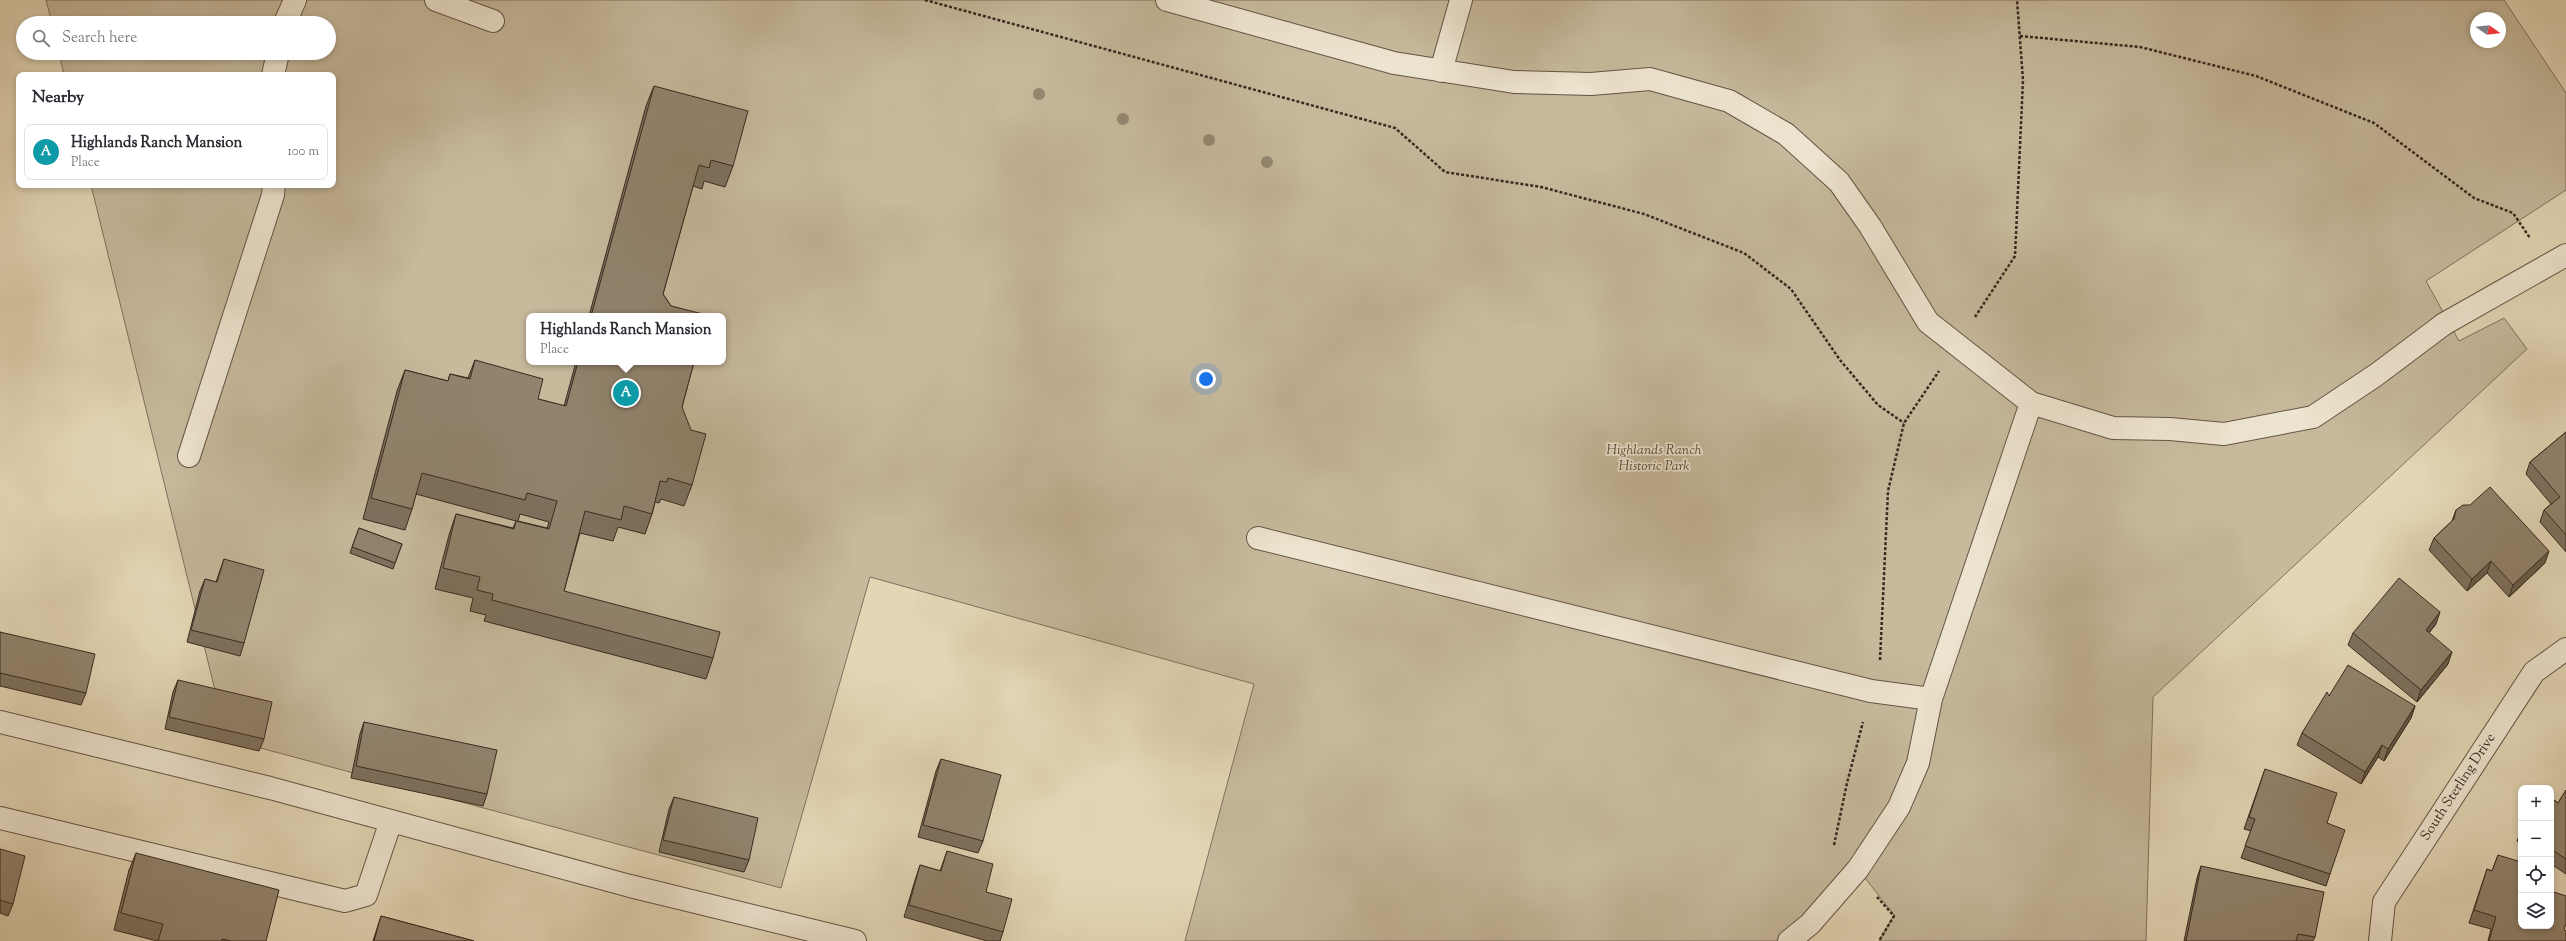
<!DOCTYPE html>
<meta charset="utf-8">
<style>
:root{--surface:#fff;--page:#f7f7f7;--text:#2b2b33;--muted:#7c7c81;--line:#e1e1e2;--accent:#8f2418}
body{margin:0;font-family:"Sorts Mill Goudy",serif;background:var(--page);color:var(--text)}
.controls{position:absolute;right:12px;bottom:12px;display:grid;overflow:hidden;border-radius:8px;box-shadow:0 2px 6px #0003}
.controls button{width:36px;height:36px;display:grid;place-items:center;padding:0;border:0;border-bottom:1px solid var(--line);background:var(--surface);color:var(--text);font:20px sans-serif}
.compass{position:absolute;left:2470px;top:12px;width:36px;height:36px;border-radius:50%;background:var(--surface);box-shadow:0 2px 6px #0003;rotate:104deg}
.you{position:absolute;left:1206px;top:379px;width:14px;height:14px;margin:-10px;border:3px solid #fff;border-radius:50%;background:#1a73e8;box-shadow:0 0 0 6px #1a73e833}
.badge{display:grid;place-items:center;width:26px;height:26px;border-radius:50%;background:var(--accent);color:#fff;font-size:13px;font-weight:700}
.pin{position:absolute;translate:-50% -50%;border:2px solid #fff;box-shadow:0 1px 4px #0006}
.popup{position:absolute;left:526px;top:313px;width:200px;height:52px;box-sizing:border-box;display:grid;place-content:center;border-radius:8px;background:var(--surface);filter:drop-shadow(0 1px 3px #0005);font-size:13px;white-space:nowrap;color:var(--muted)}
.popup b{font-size:15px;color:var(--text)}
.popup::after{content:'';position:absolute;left:50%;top:100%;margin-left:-8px;border:8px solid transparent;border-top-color:var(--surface)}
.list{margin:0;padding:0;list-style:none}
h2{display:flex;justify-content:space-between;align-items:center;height:52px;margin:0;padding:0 16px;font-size:17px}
h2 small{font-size:13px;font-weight:400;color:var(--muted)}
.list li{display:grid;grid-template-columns:26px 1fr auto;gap:12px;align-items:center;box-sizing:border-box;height:56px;margin:0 8px 8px;padding:0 8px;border:1px solid var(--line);border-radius:8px}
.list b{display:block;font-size:15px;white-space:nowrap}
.list p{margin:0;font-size:13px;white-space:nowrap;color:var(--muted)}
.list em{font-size:13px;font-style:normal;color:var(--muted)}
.icon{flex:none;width:22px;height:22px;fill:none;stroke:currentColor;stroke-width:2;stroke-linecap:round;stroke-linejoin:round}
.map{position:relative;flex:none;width:2566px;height:941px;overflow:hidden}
.search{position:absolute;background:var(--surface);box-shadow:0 2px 6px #0003;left:16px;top:16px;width:320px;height:44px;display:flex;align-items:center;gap:10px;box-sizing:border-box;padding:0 14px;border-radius:22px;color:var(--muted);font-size:15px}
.panel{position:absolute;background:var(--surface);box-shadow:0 2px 6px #0003;left:16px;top:72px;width:320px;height:116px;border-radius:8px}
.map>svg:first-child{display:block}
</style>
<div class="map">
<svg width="2566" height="941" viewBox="0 0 2566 941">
<rect width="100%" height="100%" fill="#e3d6b5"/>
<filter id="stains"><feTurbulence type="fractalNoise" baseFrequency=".005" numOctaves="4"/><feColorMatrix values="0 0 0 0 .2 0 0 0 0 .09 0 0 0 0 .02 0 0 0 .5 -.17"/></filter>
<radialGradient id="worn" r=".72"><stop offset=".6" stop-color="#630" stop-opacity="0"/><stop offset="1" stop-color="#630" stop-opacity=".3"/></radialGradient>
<path fill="#c6b99c" stroke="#80715e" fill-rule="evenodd" d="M46,0h2458l62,93v97l-140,91 33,60 45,-23 23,31 -374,348 -7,244h-267l15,-26 -36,-46 -69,72h-604l69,-257 -384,-107 -89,311 -554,-149 -136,-554h242v-110h-269l-5,-22h270v-30h-277zM2476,18h24v24h-24zM529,316h194v46h-194z"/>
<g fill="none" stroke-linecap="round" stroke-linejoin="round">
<defs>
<path id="service" d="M436,0l57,21
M1167,0l227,63 120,19 77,2 59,-5 79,22 57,33 53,48 31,44 58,96 103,81
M285,23l10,-23
M1441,71l20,-71
M273,75l5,-22
M189,456l84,-261 1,-10
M1258,538l613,153 60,8
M0,722l270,66 360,98 225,55
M0,818l345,83 21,-6 25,-74
M1789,941l21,-17 48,-55 41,-62 19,-44 13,-64 100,-296 82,25 57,1 54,5 89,-17 63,-42 68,-51"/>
<g id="minor">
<path d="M2444,324l122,-69"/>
<path id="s1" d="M2380,941l4,-39 150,-230 32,-23"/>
</g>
</defs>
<use href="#service" stroke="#645445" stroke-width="24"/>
<use href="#minor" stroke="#645445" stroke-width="24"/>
<path stroke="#392920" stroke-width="2.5" stroke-dasharray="3 2" stroke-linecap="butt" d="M925,0l470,128 50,44 96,15 103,27 100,39 47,36 49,71 38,45 26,18
M2020,36l120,11 116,29 118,47 100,75 39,15 17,25
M1975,317l40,-61 8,-176 -6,-80
M1880,660l8,-169 16,-68 35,-52
M1834,845l13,-62 16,-61
M1877,897l17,19 -15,25"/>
<use href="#service" stroke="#ede4cf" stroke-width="22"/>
<use href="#minor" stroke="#ede4cf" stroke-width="22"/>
</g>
<g fill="#958771">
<circle cx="1039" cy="94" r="6"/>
<circle cx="1123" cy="119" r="6"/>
<circle cx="1209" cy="140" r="6"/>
<circle cx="1267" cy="162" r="6"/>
</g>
<path fill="#7d715e" stroke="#392920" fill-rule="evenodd" d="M654,86l79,80 -8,21 -21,-6 -2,8 -9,-3 -30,108 8,12 35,10h-117l57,-210z
M475,360l63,39 26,7 12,-44h118l-12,45 10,78 -8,21 -23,-7 -2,4 -4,-1 -3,12 -7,20 -27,-7 -5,14 -33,-8 -16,58 149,67 -7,21 -222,-58 2,-6 -16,-4 3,-13 -38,-9 14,-54 7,-21 57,14 3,-7 -100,-27 -4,15 -7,21 -42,-11 34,-128 8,-21 43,11 2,-7 18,4zM520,514l29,8 -2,6 -29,-7z
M2566,432v120l-26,-30 4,-12 7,-6 -25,-30 4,-12z
M2456,510l89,53 -36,34 -22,-24 -20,18 -38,-41 5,-12 18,-17z
M359,528l43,16 -9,25 -43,-16z
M224,559l20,84 -4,13 -53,-14 13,-51 5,-12 11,3z
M2436,624l-7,9 19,31 -31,38 -69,-57 5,-12z
M0,632l86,61 -5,12 -81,-19z
M178,680l86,59 -5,12 -94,-22 8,-37z
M2329,696l86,10 -4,12 -27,43 -6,-4 -17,27 -64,-39 5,-12z
M364,722l123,72 -4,12 -132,-28 9,-44z
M941,759l42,82 -5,12 -60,-16 18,-66z
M2265,769l62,54 3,51 -4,12 -85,-28 10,-27 -7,-2z
M2566,790v84l-15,-10v-66l7,5z
M674,797l75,63 -5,12 -85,-20 10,-43z
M2521,831v13l-4,-3z
M0,849l13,55 -5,12 -8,-3z
M947,851l39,41 17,40 -3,9h-13l-83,-24 12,-40 4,-12 20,6z
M136,853l130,88h-109l-43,-11 15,-60z
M2498,855l23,71 43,3 2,12h-78l3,-12 -22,-6 18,-54 5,2z
M2201,866l114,71 -2,4h-129l13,-63z
M381,916l93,25h-101z"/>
<path fill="#665c4c" stroke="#392920" d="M2549,551l-4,12 -36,34 4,-12z
M2491,561l-4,12 -20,18 5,-12z
M2440,612l-4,12 -15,18 5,-12z
M2452,652l-4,12 -31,38 4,-12z
M2415,706l-4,12 -27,43 4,-12z
M2382,745l-4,12 -17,27 4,-12z"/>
<path fill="#91836d" stroke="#392920" d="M654,86l94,25 -15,55 -22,-6 -2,8 -10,-3 -36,129 8,12 36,9 -1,1h-115z
M475,360l68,19 -5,20 28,7 12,-44h116l-12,45 9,23 15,4 -14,51 -24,-7 -1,4 -7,-1 -8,33 -28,-8 -3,14 -36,-9 -21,80 156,41 -7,26 -221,-58 1,-6 -16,-4 3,-13 -37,-9 13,-54 58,15 2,-8 33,8 8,-28 -30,-8 -2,7 -103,-27 -10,36 -41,-11 34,-128 43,11 2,-7 20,5z
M2566,432v103l-22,-25 16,-13 -30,-35z
M2490,487l59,64 -36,34 -22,-24 -19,18 -38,-41 20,-19 2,-9 7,-5h7z
M359,528l43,16 -7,19 -43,-16z
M224,559l40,11 -20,73 -53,-13 14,-51 12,3z
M2399,578l41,34 -14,18 26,22 -31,38 -68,-57z
M0,632l95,22 -9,39 -86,-20z
M2348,665l67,41 -27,43 -6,-4 -17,27 -63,-39 25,-41 2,4z
M178,680l94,22 -8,37 -95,-22z
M364,722l133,28 -10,44 -131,-28z
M941,759l60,16 -18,66 -60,-16z
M2265,769l72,24 -10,30 18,7 -15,44 -85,-28 10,-27 -6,-2z
M2566,790v69l-15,-10v-51l7,5z
M674,797l84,21 -9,42 -86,-20z
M0,849l25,7 -12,48 -13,-4z
M947,851l46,13 -7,28 26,7 -9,33 -94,-27 11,-40 21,6z
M136,853l143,37 -13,51h-35l-9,-2v2h-64l5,-17 -42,-11z
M2498,855l23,7v64h30v-35l15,5v28l-2,5 2,2v10h-77l7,-24 -22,-7 13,-41 5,2z
M2201,866l123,26 -9,45 -17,-3 -2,7h-110z
M381,916l93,25h-100z"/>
<g text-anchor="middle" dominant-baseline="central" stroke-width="3.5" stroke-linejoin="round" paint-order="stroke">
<g font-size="14" font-style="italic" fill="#554639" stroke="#ede4cf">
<text x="1654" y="451">Highlands Ranch<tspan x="1654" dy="16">Historic Park</tspan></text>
</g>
<g font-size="14" fill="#392920" stroke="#ede4cf">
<text stroke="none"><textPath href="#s1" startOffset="176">South Sterling Drive</textPath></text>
</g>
</g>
<rect width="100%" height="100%" filter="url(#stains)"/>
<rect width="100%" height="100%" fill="url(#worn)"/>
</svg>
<div class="controls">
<button>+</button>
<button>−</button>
<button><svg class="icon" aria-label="locate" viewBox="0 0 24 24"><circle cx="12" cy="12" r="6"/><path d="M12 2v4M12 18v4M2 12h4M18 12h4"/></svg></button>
<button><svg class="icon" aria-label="layers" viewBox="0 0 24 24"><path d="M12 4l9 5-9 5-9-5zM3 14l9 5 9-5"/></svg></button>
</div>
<svg class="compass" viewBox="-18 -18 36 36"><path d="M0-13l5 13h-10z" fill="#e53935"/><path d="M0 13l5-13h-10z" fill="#7c7c81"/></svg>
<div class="you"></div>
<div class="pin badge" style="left:626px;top:393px;background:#0f9aa8">A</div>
<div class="popup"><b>Highlands Ranch Mansion</b>Place</div>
<div class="search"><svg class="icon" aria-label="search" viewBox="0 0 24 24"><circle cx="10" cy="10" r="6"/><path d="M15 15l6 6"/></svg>Search here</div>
<section class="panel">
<h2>Nearby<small></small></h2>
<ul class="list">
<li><span class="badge" style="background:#0f9aa8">A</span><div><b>Highlands Ranch Mansion</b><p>Place</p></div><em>100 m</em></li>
</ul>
</section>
</div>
